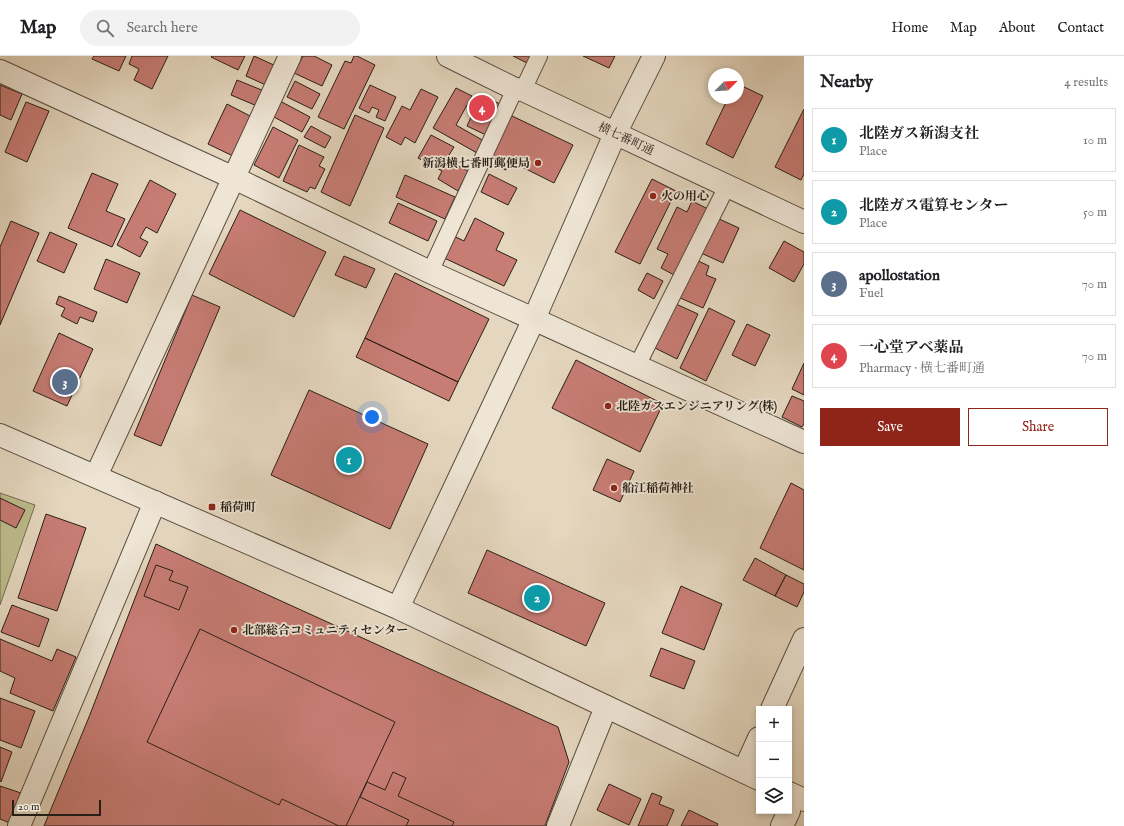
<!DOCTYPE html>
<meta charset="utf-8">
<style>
:root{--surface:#fff;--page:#f2f2f2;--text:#202124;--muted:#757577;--line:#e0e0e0;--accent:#8f2418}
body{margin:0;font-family:"IM FELL English","Noto Serif JP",serif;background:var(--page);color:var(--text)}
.controls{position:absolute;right:12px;bottom:12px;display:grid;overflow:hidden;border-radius:0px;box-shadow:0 2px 6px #0003}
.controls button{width:36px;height:36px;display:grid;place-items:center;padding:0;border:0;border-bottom:1px solid var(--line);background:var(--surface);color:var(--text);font:20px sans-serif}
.compass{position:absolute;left:708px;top:12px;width:36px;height:36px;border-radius:50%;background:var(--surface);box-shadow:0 2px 6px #0003;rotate:66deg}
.scale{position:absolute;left:12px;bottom:10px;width:89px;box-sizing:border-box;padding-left:4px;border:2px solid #291f17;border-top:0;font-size:11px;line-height:14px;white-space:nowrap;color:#291f17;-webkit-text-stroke:3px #eee5d5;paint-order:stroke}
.you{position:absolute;left:372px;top:361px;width:14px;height:14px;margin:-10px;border:3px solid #fff;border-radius:50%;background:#1a73e8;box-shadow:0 0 0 6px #1a73e833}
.badge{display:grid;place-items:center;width:26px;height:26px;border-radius:50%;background:var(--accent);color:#fff;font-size:13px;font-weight:700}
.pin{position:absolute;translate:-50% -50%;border:2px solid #fff;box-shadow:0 1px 4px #0006}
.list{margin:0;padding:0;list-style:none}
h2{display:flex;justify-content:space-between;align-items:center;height:52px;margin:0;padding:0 16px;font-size:17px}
h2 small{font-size:13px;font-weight:400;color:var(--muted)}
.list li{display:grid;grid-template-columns:26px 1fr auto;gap:12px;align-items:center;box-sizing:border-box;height:64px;margin:0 8px 8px;padding:0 8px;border:1px solid var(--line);border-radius:0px}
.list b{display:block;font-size:15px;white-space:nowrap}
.list p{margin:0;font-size:13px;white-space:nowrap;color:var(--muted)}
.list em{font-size:13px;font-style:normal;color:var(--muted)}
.actions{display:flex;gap:8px;padding:12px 16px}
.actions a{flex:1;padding:9px 0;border:1px solid var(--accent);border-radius:0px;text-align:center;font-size:14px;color:var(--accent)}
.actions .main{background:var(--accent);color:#fff}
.icon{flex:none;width:22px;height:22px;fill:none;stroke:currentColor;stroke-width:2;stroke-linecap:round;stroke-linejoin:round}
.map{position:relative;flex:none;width:804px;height:770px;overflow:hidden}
header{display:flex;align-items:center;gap:24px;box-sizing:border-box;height:56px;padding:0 20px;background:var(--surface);border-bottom:1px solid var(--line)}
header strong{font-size:19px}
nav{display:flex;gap:22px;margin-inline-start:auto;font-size:14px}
.search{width:280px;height:36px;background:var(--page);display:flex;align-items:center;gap:10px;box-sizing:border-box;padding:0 14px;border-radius:22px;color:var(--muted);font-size:15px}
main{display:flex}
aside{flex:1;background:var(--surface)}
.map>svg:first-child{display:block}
</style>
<header>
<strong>Map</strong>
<div class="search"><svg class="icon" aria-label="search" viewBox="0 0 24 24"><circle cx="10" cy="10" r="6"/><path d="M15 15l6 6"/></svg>Search here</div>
<nav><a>Home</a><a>Map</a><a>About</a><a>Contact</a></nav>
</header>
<main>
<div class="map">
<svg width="804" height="770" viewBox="0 0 804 770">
<rect width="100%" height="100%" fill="#e5d7bf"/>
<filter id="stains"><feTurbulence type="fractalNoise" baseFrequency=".005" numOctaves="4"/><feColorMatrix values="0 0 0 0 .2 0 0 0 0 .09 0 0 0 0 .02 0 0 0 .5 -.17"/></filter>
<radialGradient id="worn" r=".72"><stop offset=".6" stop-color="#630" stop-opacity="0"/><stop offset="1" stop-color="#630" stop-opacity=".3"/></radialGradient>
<path fill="#bdbc8c" stroke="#736e52" d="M0,437l35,12 -35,100z"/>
<path fill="#c77c74" stroke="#291f17" d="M94,0h32l-7,15 -27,-12z
M132,0h36l-16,33 -18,-9 5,-11 -10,-5z
M212,0h33l-7,14 -27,-13z
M254,0l22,10 -8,20 -22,-10z
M303,0h11l18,9 -10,21 -28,-13z
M354,0h3l18,9 -31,64 -26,-12 27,-56 6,2z
M513,0h18l-4,7z
M583,0h32l-6,12z
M237,24l27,11 -7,15 -26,-11z
M295,25l25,13 -8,15 -25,-12z
M738,28l25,12 -30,62 -27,-14 22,-46h10z
M0,29l22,9 -11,26 -11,-5z
M370,29l26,12 -11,24 -9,-4 3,-7 -7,-3 -3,6 -10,-5z
M456,32l16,8 -16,29 28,16 -7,12 -44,-25z
M421,33l17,8 -23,46 -10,-6 -4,8 -15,-8 16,-31 8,4z
M481,39l19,9 -14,31 -19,-9z
M280,45l30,16 -8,15 -30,-16z
M26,46l23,9 -22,51 -22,-10z
M227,48l25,13 -19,39 -25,-12z
M804,53v65l-3,6 -26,-13z
M355,59l29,13 -34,78 -29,-14z
M510,59l63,30 -19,38 -44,-22 -4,9 -18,-8z
M311,70l20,11 -6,11 -21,-11z
M273,71l25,13 -19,38 -25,-13z
M431,79l23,12 -8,13 22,11 -10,20 -20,-12 4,-8 -24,-13z
M299,89l25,12 -5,9 6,3 -10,20 -5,-2 -3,5 -24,-11z
M92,117l26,11 -12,27 19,8 -13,28 -44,-19z
M489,118l28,14 -9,17 -27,-13z
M405,119l50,22 -10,22 -49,-22z
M652,123l24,12 -36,73 -25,-12z
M150,124l26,14 -19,39 -11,-6 -6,11 8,4 -8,15 -23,-12z
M692,145l16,8 -32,67 -15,-8 7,-14 -11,-5 20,-42 10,5z
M398,147l39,18 -9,20 -39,-18z
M240,154l86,42 -32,65 -85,-43z
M475,162l29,15 -8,17 21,10 -13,26 -62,-29 10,-22 12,6z
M717,162l22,10 -16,35 -22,-10z
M11,165l28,12 -39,92v-78z
M50,176l27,12 -13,29 -27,-12z
M784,185l20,11v12l-10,18 -25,-14z
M344,200l31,13 -9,19 -31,-13z
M106,203l34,14 -13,30 -33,-14z
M694,203l15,7 -3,9 10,4 -13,29 -25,-11z
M395,217l94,46 -31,63 -93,-44z
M647,217l16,8 -9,18 -16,-9z
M192,239l28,12 -59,139 -27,-11z
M59,240l38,16 -4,10 -13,-5 -3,7 -16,-8 4,-8 -9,-4z
M676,248l22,10 -21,45 -22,-11z
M709,252l26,13 -29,60 -26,-13z
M747,268l23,11 -15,31 -23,-11z
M59,277l34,16 -26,57 -34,-15z
M365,282l93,44 -9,19 -93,-44z
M576,304l87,44 -23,48 -88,-44z
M804,307v32l-12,-6z
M309,334l119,54 -38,85 -119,-54z
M792,340l12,5v23l-2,3 -20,-10z
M607,403l27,12 -14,31 -27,-12z
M791,427l13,7v80l-44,-22z
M0,442l25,12 -9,18 -16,-8z
M46,458l40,14 -29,83 -39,-13z
M156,488l402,183 11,35 -24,64h-501l45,-109z
M487,494l118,53 -19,43 -118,-53z
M755,502l31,17 -11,21 -32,-16z
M156,509l17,6 -4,9 19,7 -9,23 -35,-14z
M786,519l18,9v8l-7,15 -22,-11z
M681,530l41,18 -18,46 -42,-17z
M12,549l37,14 -10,28 -38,-15z
M200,573l195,93 -49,104h-7l-57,-27 -3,6 -132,-63z
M0,583l52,22 5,-12 19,8 -23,54 -43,-18 5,-15 -15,-7z
M661,592l34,13 -11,28 -34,-13z
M0,642l35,13 -14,37 -21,-8z
M0,691l12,5 -11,30 -1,-1z
M393,716l13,6 -8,18 56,26 -2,4h-46l3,-6 -49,-23 7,-15 18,8z
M609,728l32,15 -12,26 -32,-15z
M0,730l21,7 -11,30 -10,-4z
M652,737l10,4 -3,7 15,6 -7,16h-29z
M689,754l29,14 -1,2h-36z"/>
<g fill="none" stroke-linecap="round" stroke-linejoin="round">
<defs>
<path id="service" d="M523,34l16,-34
M430,216l85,-183
M637,310l90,-180"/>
<path id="minor" d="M0,15l234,107 196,94 374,170
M96,420l194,-420
M772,653l32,-70
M744,715l15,-33
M19,770l136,-324
M558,770l48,-119
M782,770l7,-15"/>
<path id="tertiary" d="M448,0l67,33 8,1 281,132
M0,379l398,173 361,171
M398,552l136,-289 81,-185 39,-78
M789,737l15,7"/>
</defs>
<use href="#service" stroke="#584d41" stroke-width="18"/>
<use href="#minor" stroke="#584d41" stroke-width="24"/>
<use href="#tertiary" stroke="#584d41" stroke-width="24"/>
<use href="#service" stroke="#eee5d5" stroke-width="16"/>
<use href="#minor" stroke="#eee5d5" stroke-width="22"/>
<use href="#tertiary" stroke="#eee5d5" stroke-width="22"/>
</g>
<g fill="#8f2418" stroke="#eee5d5" stroke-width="1.5">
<circle cx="538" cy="107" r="4"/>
<circle cx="653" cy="140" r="4"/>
<circle cx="608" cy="350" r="4"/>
<circle cx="614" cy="432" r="4"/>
<rect x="208" y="447" width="8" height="8" rx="2"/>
<circle cx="234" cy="574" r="4"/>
</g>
<g text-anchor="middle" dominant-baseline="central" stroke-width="3.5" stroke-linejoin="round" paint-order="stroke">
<g font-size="12" fill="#291f17" stroke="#eee5d5">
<text transform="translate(626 83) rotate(25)">横七番町通</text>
</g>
<g font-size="12" font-weight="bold" fill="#291f17" stroke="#eee5d5" text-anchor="start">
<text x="530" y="107" text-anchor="end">新潟横七番町郵便局</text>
<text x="661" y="140">火の用心</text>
<text x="616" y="350">北陸ガスエンジニアリング(株)</text>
<text x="622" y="432">船江稲荷神社</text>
<text x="220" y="451">稲荷町</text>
<text x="242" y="574">北部総合コミュニティセンター</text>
</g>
</g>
<rect width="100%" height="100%" filter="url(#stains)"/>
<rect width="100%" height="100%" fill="url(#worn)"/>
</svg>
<div class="controls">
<button>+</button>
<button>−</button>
<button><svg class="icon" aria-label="layers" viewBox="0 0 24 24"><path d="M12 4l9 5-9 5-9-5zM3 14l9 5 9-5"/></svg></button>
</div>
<svg class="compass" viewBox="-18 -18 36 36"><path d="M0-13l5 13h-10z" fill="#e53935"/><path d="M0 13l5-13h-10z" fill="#757577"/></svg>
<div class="scale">20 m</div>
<div class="you"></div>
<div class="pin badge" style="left:349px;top:404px;background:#0f9aa8">1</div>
<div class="pin badge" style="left:537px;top:542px;background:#0f9aa8">2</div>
<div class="pin badge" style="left:65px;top:326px;background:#5c6f8a">3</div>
<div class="pin badge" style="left:482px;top:52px;background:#e0444e">4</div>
</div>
<aside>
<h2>Nearby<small>4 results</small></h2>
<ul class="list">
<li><span class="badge" style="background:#0f9aa8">1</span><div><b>北陸ガス新潟支社</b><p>Place</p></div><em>10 m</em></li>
<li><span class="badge" style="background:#0f9aa8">2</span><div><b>北陸ガス電算センター</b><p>Place</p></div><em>50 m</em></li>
<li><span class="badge" style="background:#5c6f8a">3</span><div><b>apollostation</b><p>Fuel</p></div><em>70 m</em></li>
<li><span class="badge" style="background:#e0444e">4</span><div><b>一心堂アベ薬品</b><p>Pharmacy · 横七番町通</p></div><em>70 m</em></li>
</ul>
<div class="actions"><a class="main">Save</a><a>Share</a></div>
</aside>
</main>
